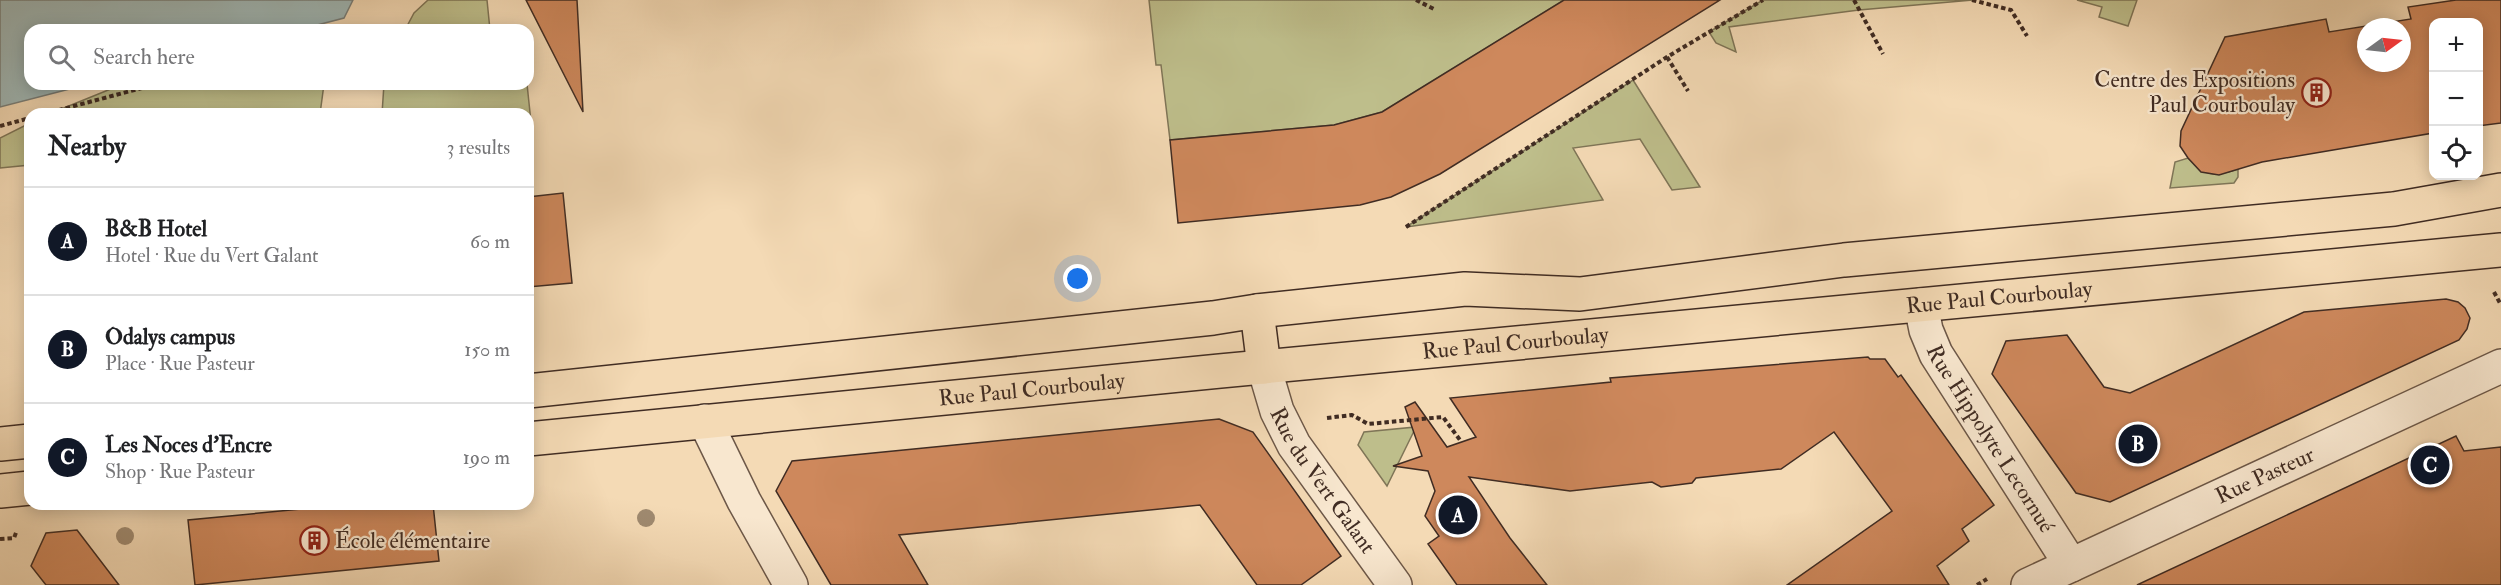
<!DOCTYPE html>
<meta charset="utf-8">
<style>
:root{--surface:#fff;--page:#f2f2f2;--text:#202124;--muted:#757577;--line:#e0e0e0;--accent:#111827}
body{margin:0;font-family:"IM FELL Double Pica",serif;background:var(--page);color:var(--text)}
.controls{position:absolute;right:18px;top:18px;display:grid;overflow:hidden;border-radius:12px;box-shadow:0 3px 15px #0003}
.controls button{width:54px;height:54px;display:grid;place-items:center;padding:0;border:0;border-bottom:2px solid var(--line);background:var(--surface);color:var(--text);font:30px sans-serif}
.compass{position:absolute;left:2357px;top:18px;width:54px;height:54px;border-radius:50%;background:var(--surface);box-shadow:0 3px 15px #0003;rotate:75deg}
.you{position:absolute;left:1078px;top:279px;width:21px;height:21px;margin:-15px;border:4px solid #fff;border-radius:50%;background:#1a73e8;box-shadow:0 0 0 9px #1a73e833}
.badge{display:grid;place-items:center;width:39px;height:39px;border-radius:50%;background:var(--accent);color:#fff;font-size:20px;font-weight:700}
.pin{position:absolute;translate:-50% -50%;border:3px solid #fff;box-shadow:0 2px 6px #0006}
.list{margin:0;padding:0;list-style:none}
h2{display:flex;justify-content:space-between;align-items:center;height:78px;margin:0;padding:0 24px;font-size:26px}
h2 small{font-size:20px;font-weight:400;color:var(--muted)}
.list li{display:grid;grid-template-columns:39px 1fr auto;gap:18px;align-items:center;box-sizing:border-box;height:108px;padding:0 24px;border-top:2px solid var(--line)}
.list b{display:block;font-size:22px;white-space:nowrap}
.list p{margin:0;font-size:20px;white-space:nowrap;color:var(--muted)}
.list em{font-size:20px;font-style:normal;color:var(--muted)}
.icon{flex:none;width:33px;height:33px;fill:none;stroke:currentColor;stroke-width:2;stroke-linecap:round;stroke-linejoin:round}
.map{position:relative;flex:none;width:2501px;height:585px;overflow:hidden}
.search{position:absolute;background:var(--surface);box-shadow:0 3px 15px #0003;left:24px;top:24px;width:510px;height:66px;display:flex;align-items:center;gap:15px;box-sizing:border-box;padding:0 21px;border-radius:18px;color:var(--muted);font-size:22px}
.panel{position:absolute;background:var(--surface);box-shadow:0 3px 15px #0003;left:24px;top:108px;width:510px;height:402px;border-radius:18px}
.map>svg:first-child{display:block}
</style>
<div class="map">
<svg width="2501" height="585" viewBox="0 0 2501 585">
<rect width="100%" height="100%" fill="#f4dab5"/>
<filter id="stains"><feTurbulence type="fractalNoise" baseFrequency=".00333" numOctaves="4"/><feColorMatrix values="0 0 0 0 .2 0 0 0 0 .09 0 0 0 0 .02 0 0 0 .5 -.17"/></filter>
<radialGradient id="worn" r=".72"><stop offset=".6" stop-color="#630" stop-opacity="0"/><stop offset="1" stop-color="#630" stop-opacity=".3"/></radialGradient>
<path fill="#bebe8b" stroke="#7f7557" stroke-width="1.5" d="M428,0h59l3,30h-85l9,-17z
M1149,0h415l-182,112 -48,13 -164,15 -9,-75h-5z
M1763,0h210l-114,10 -130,17 7,25 -20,-9 -7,-11z
M2077,0h60l-9,26 -29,-9 3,-10z
M1633,80l67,107 -28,3 -32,-51 -67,9 30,52 -197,27z
M123,84h201l-4,30h-271z
M384,84h143l4,38h-3v-8h-146z
M30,123v42l-30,3v-30z
M2188,158c18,19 26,19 50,11v8l-4,6 -64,5 5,-26z
M1416,427l-29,59 -29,-41 6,-13z"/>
<path fill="#9fb8b7" stroke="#79807c" stroke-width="1.5" d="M0,0h353l-9,18 -46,12h-268v54h59l-89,23z"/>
<path fill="#ce885c" stroke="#402c23" stroke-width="1.5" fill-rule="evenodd" d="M526,0h51l6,112z
M1564,0h156l-280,174 -49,23 -31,8 -182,18 -8,-83 164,-15 48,-13z
M2456,0h45v123l-23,3v-104h-45v111l-171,29 -43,13 -18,-3 -13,-14 -8,-12 1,-15 44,-94 101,-18 3,13 82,-13 -3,-12zM2366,27h36v36h-36z
M563,193l9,90 -44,4v-90z
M2446,299l12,3 7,6 5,10 -3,11 -8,11 -349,162 -34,-9 -84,-119 14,-33 61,-6 37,52 26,6 174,-81z
M1868,357l2,2h15l13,18 3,-2 93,130 -32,24 7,12 -32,25 12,19h-162l105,-74 -58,-79 -53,37 -85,9 -4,5 -31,4 -9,-5 -82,9 -101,-14 41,61 37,47h-90l-29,-41 11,-8 -14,-20 10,-25 -7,-20 -35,-5 29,-10 -17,-49 10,-5 32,45 29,-10 -26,-39 161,-16 -1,-4z
M1219,419l34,13 88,124 -40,29h-44l-57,-80 -301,30 29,50h-97l-55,-94 16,-30z
M2456,436l8,15 37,-4v138h-364z
M353,504h80l6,57 -244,24 -7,-65z
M77,530l42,55h-73l-15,-19 15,-33z"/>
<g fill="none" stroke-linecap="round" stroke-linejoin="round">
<defs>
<g id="minor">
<path id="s1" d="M1921,305l5,25 10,24 135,211"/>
<path id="s2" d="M1264,367l13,44 17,34 101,140"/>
<path d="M705,421l39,80 47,84"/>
<path id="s3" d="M2028,585l473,-219"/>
</g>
<g id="major">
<path d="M1257,311l7,56"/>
<path d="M528,391l685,-73 44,-7 208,-22 115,5 264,-34 550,-51 107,-19"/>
<path id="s4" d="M528,439l692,-68 1281,-121"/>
<path d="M0,444l30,-3"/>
<path d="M0,491l30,-3"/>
</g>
</defs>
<use href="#minor" stroke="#6d5848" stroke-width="36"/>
<use href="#major" stroke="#402c23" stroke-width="36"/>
<path stroke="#402c23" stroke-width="4" stroke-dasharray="4.5 3" stroke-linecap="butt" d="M1416,0l18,9
M1854,0l29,54
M1972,0l39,10 16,26
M360,30l14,-4
M1667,57l21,34
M44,114l113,-30
M0,126l30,-8
M1406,227l261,-170 96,-57
M2494,292l7,13
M1327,418l25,-3 16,9 75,-7 17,23
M0,539l14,-1 3,-8
M1977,585l10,-6"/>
<use href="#minor" stroke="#f8e7cf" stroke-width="33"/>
<use href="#major" stroke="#f4dab5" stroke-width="33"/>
</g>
<g fill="#9f8a70">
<circle cx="646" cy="518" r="9"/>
<circle cx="125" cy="536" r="9"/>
</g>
<defs>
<symbol id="building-ring" viewBox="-11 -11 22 22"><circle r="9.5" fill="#f8e7cf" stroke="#8f2418" stroke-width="1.5"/><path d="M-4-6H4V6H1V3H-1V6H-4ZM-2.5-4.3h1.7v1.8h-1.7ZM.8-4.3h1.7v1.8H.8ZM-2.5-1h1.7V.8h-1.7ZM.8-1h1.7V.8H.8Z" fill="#8f2418"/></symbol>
</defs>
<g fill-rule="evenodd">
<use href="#building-ring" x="2300" y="76" width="33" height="33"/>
<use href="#building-ring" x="298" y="524" width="33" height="33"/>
</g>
<g text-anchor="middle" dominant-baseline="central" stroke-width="4.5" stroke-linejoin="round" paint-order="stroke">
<g font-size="22" fill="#402c23" stroke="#f8e7cf" text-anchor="end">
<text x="2295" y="80">Centre des Expositions<tspan x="2295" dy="25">Paul Courboulay</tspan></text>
<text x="335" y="541" text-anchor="start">École élémentaire</text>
</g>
<g font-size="22" fill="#402c23" stroke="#f8e7cf">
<text stroke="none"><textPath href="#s4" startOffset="1478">Rue Paul Courboulay</textPath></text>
<text stroke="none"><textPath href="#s4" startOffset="992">Rue Paul Courboulay</textPath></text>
<text stroke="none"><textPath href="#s4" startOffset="506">Rue Paul Courboulay</textPath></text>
<text stroke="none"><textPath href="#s1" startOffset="152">Rue Hippolyte Lecornué</textPath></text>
<text stroke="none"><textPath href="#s3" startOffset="261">Rue Pasteur</textPath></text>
<text stroke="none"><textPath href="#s2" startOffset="129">Rue du Vert Galant</textPath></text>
</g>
</g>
<rect width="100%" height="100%" filter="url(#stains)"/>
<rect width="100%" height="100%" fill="url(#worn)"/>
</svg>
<div class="controls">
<button>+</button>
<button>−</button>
<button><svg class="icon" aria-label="locate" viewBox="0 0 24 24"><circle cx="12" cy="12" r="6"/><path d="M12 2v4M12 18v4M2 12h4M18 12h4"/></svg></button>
</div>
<svg class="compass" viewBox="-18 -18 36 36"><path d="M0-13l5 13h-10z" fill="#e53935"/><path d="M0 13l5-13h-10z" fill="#757577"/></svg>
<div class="you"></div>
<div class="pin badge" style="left:1458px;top:515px">A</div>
<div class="pin badge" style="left:2138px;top:444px">B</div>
<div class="pin badge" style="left:2430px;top:465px">C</div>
<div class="search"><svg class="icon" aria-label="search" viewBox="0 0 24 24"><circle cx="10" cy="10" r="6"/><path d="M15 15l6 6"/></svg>Search here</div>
<section class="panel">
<h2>Nearby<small>3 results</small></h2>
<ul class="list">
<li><span class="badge">A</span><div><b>B&amp;B Hotel</b><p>Hotel · Rue du Vert Galant</p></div><em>60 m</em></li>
<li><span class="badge">B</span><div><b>Odalys campus</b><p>Place · Rue Pasteur</p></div><em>150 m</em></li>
<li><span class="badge">C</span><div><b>Les Noces d'Encre</b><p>Shop · Rue Pasteur</p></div><em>190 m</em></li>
</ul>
</section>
</div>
